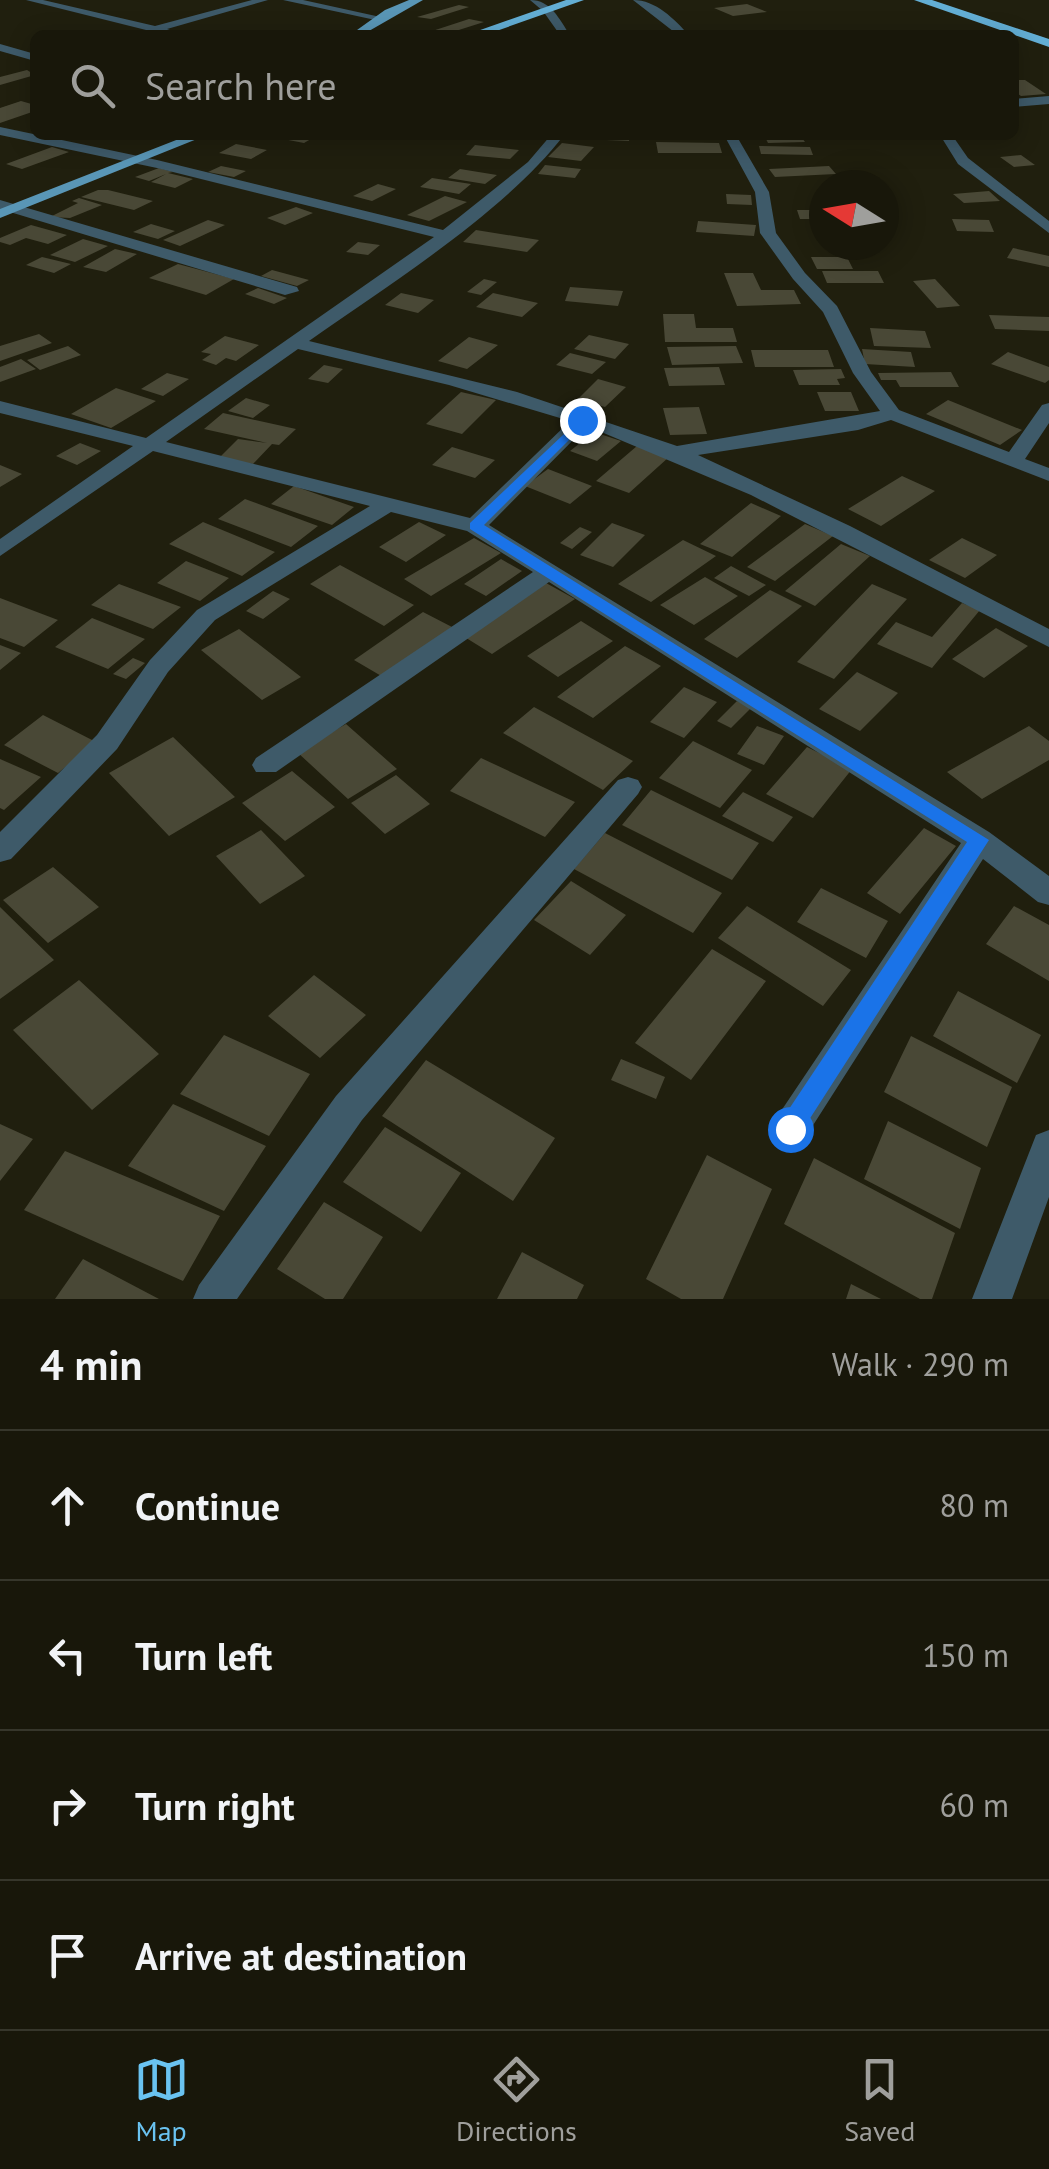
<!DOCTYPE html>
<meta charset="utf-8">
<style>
:root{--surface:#18170a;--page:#212013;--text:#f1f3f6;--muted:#9f9f9c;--line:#36362b;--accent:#6ac3f1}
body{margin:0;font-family:"PT Sans",sans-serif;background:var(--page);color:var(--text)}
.compass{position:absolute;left:809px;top:170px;width:90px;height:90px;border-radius:50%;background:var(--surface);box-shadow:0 5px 25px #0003;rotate:281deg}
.stop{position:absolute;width:30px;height:30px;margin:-22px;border:8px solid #1a73e8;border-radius:50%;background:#fff}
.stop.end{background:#1a73e8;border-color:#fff;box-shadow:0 2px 10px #0008}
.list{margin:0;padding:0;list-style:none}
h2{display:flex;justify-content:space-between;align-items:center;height:130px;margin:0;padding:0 40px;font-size:42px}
h2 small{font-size:32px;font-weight:400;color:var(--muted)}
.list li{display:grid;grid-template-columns:65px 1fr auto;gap:30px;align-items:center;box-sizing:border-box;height:150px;padding:0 40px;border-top:2px solid var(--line)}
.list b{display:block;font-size:38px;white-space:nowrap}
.list em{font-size:32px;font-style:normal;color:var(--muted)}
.icon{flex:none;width:55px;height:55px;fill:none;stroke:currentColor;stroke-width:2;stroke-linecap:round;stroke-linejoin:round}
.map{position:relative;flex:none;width:1049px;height:1299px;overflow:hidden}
.search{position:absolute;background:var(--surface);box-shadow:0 5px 25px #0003;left:30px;right:30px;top:30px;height:110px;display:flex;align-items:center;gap:25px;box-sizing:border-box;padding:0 35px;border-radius:15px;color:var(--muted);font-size:38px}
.sheet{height:730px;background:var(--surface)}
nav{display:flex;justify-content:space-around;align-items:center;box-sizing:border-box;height:140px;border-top:2px solid var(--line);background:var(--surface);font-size:28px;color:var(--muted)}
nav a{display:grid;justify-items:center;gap:5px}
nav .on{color:var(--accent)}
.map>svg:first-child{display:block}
</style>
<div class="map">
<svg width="1049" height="1299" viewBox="0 0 1049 1299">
<rect width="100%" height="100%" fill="#201f0e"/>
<path fill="#494836" d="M747,4l20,8 -34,4 -19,-8z
M459,5l10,2 -38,12 -14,-2z
M469,19l15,3 -41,13h-23z
M621,30l3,5h-48l-1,-4z
M27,70l8,5 -35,10v-8z
M1014,80h11l21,14 -25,2 -7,-5z
M21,101l14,4v6l-35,12v-15z
M262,135h47l7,1 -12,7z
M560,135h70l-1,6 -70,-3z
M764,135h36l5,7 -37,1z
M656,142l63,1 3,10h-64z
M562,143l32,4 -13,14 -33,-4z
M236,144l31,6 -16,9 -32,-6z
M475,145l44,5 -9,9 -44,-4z
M759,146l51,1 3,8 -52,-1z
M52,147l17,5 -47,17 -16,-5z
M1021,155l14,10 -21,2 -14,-10z
M545,165l36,4 -6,9 -37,-4z
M221,166l25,5 -12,6 -26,-5z
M829,166l7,8 -61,3 -6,-8z
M159,168l14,4 -5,1 25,6 -18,9 -24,-6 15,-8 -17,7 -14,-4z
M460,169l37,6 -12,9 -37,-6z
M432,178l39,6 -12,10 -39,-7z
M378,184l18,5 -24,12 -19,-5z
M98,190h10l45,11 -19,9 -53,-13z
M989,191l11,10 -36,2 -11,-9z
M726,194l25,1 1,10 -25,-1z
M445,196l22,6 -38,19 -22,-6z
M79,198l23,7 -32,13 -20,-1 28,-14 -6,-2z
M296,207l17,6 -28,12 -18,-7z
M797,210h27v9h-24z
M952,219l37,1 5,12 -37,-1z
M208,220l17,5 -45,21 -17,-6z
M698,221l58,4 -2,11 -58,-4z
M151,224l24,7 -17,8 -25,-7z
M31,225l36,10 -19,9 -22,-6 -16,7 -10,-3v-4z
M476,230l63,10 -12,12 -64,-10z
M83,239l25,7 -33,16 -25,-7z
M358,242l22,3 -12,10 -22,-3z
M1013,248l36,8v11l-42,-9z
M115,249l22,5 -31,18 -23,-5z
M42,257l29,7 -17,9 -28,-8z
M811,257h36l6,12h-36z
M178,264l56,15 -28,16 -57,-17z
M272,270l37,10 -12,6 -36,-10z
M822,271h56l6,12h-57z
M724,273h29l8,17h33l7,14 -64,2z
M484,279l13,3 -16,13 -14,-3z
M935,279l25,27 -23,2 -24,-27z
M570,287l53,4 -5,15 -53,-5z
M258,288l29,10 -13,6 -29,-10z
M401,293l33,7 -16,13 -33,-8z
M493,293l45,10 -16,14 -46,-10z
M663,314h31l2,14h37l4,14h-72z
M989,315l60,2v14l-54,-2z
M870,328l55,3 6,17 -57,-2z
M39,334l13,9 -52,18v-15z
M589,335l40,9 -14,15 -41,-10z
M225,336l34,9 -23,16 -10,-3 -10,7 -14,-5 9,-6 -10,-2z
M469,337l29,8 -31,24 -29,-8z
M68,346l13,9 -41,15 -13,-10z
M736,346l7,17 -71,2 -5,-18z
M862,349l49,3 4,15 -50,-3z
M751,350h77l6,17h-79z
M1008,352l41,15v13l-4,3 -54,-19z
M570,353l36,9 -14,12 -36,-9z
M21,359l15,10 -36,13v-15z
M324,365l19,4 -15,14 -20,-4z
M719,367l6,18 -56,1 -5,-18z
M841,369l4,9 -8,1 3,6h-41l-6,-15z
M951,372l8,15h-59l-4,-7h-15l-3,-7z
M167,373l22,6 -26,17 -22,-7z
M598,379l28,8 -21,20 -28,-7z
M116,388l40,13 -45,27 -40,-14z
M461,392l35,8 -34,34 -36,-10z
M817,392h34l8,19h-34z
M246,398l24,7 -17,13 -25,-7z
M948,400l74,30 -22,15 -74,-31z
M699,407l8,27 -37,1 -7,-27z
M223,413l73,16 -17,16 -7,-1 -19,20 -34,-6 19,-19 29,4 -63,-14z
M594,432l27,9 -24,20 -27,-10z
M80,443l21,8 -24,14 -21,-9z
M637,446l32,11 -40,36 -33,-12z
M452,447l43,13 -20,18 -43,-13z
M0,465l22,9 -22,13z
M548,469l44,17 -22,18 -45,-18z
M902,476l33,15 -54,35 -33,-17z
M294,486l60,21 -22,18 -61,-21z
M245,499l73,27 -27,21 -73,-28z
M751,503l30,13 -49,41 -32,-13z
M203,522l72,30 -33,24 -73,-32z
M419,522l27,13 -40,27 -27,-15z
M612,523l33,12 -32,32 -33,-12z
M805,524l28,12 -58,45 -28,-14z
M580,527l12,5 -20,17 -12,-6z
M474,538l27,15 -70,43 -27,-17z
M962,538l35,17 -32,23 -36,-18z
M683,540l33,16 -65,46 -33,-18z
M841,544l29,12 -55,50 -30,-15z
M501,559l21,12 -36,25 -22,-12z
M186,561l43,17 -29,23 -43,-18z
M340,565l74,40 -30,21 -74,-42z
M731,566l35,19 -17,11 -35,-18z
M705,577l33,19 -44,29 -34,-20z
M546,583l29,16 -83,55 -29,-18z
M119,584l62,23 -28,22 -62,-24z
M872,584l35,15 -73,80 -37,-17z
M770,590l32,16 -65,52 -33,-19z
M273,591l17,8 -27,20 -17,-8z
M0,598l58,22 -34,27 -24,-9z
M962,603l18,7 -48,58 -55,-24 19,-22 36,15z
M423,612l29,15 -69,50 -29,-17z
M92,618l53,21 -37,30 -53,-22z
M581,621l32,20 -55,36 -31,-21z
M996,628l32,18 -44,32 -32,-19z
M239,629l62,48 -39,23 -61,-50z
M0,645l21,8 -21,17z
M625,646l36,20 -68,52 -36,-21z
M133,658l12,5 -19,16 -13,-5z
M857,672l41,21 -38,38 -41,-22z
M684,687l33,15 -33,36 -34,-16z
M737,701l14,7 -20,20 -14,-7z
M534,707l99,54 -30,29 -100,-57z
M43,715l53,27 -38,31 -54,-28z
M346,724l51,45 -49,30 -51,-47z
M757,726l27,10 -20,29 -27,-11z
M1029,726l20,15v19l-67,39 -35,-27z
M173,737l62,60 -66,39 -60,-63z
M693,741l59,29 -32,38 -61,-30z
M807,747l45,22 -39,49 -47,-24z
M481,758l94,44 -30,35 -95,-46z
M0,759l41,18 -37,33 -4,-2z
M292,771l43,36 -50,34 -43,-38z
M396,775l34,29 -45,30 -34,-31z
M651,790l108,53 -27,37 -110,-55z
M743,792l50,25 -20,25 -51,-26z
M924,828l32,18 -56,68 -33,-21z
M261,830l44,46 -45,28 -44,-48z
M605,833l117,60 -29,40 -119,-64z
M53,867l46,40 -51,36 -45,-43z
M571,881l55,34 -36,40 -56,-35z
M821,888l67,33 -22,37 -69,-36z
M747,906l104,64 -28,36 -105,-68z
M1014,906l35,19v56l-63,-37z
M0,907l54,53 -54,39z
M712,949l54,32 -75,99 -56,-37z
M314,975l52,40 -46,43 -52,-42z
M79,980l80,74 -67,56 -79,-80z
M958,991l83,44 -24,48 -84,-47z
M224,1035l86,39 -41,62 -89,-42z
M911,1036l101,51 -25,60 -103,-55z
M621,1059l44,18 -9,22 -45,-19z
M426,1060l129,78 -42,63 -131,-85z
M173,1104l93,42 -42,65 -96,-45z
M888,1121l93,47 -21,61 -96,-50z
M0,1124l33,15 -33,42z
M385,1127l76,46 -40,59 -78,-50z
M65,1151l155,65 -37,65 -159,-71z
M707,1155l65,34 -49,110h-42l-35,-20z
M814,1158l141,75 -23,66h-12l-136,-75z
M324,1202l59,35 -40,62h-18l-48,-30z
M522,1252l62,33 -7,14h-80z
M83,1259l76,40h-104z
M851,1284l30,15h-35z"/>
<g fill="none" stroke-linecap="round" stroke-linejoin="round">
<path fill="#3e5a69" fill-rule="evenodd" d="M26,0h17l112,26 97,-26h16l-101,29 17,6h-18z
M283,0h20l82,18 -5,3z
M530,0c21,0 29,19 40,35h-10l-17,-24z
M633,0c23,0 41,19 56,35h-11z
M0,44l35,10v7l-35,-10z
M1049,96v8l-35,3v-8z
M0,127l157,33 286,70 85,-68 23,-27h13c-59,77 -174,149 -255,206l208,51 160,54 203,-35 -27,-38 -30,-61 -30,-33 -33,-46 -5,-41 -31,-57h12l33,57 7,41 29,40 32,33 34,66 28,38 110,42 33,-47 7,-2v20l-24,36 24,9v13l-158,-61 -33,10 -160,25 152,71 199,103v18l-298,-152 -164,-69 -98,99 500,307 60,44v29l-11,-3 -55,-43 -180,282 -13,5 -13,-5 -5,-12 5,-12 184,-274 -412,-261 -273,190h-20l-4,-7 4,-7 277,-186 -66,-41 -76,-19 -176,108 -47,52 -51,77 -106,110 -11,3v-30l97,-97 53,-75 47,-50 173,-104 -217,-55 -153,105v-17l133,-93 -133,-33v-12l146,37 288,-201 -277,-69 -157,-33zM298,349l151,36 121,36 -100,97 -304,-76z
M940,135h12l16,23 81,63v12l-91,-69z
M0,200l297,87 2,4 -14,4 -285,-86z
M628,777l10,3 4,7 -4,7 -276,326 -125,179h-44l6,-14 137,-189 282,-316z
M1049,1130v67l-37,102h-40l64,-164z"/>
<path fill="#5996b6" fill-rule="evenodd" d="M409,0h14l-61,35h-12l35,-25z
M189,135h18l-207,83v-9z"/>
<path fill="#63aed4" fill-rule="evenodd" d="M566,0h18l-99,35h-19z
M914,0h18l117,39v8z"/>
</g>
<path fill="#1a73e8" d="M582,417l4,1v5l-102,102 505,315 -191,297 -8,3 -9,-3 -3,-8 3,-8 186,-279 -497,-313v-6z"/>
</svg>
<svg class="compass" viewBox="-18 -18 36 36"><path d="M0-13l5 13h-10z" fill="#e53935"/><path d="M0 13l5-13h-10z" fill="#9f9f9c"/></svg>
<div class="stop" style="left:790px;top:1129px"></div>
<div class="stop end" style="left:582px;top:420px"></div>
<div class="search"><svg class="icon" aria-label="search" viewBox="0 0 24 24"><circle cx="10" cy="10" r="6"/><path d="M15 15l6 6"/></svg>Search here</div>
</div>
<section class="sheet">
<h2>4 min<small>Walk · 290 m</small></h2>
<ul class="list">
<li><svg class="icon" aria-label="ahead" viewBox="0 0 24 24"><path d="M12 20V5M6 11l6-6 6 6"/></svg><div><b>Continue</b></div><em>80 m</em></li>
<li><svg class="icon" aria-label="left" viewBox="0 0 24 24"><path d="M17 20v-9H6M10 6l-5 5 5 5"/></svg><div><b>Turn left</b></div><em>150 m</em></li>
<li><svg class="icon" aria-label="right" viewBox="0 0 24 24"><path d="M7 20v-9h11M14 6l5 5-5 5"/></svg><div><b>Turn right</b></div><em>60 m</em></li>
<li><svg class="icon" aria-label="arrive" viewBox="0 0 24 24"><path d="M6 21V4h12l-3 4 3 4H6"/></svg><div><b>Arrive at destination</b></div></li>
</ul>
</section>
<nav>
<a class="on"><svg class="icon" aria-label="map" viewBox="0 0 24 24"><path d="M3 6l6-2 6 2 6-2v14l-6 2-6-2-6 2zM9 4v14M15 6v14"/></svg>Map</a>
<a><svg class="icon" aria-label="directions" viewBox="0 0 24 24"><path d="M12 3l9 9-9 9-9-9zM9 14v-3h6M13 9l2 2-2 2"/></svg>Directions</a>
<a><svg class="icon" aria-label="saved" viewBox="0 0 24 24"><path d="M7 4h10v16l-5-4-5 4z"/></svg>Saved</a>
</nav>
